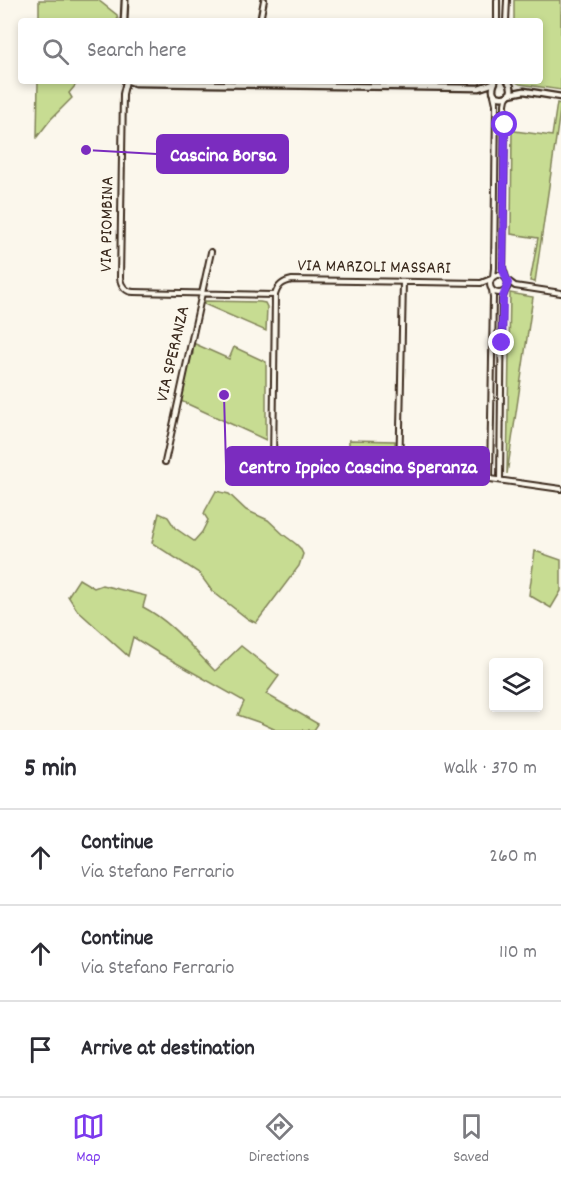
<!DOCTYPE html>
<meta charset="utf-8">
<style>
:root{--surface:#fff;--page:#f2f2f3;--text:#2b2b33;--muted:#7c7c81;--line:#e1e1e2;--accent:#7c3aed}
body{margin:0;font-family:Dekko,sans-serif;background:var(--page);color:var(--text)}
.controls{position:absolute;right:18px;bottom:18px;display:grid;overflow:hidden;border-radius:6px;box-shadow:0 3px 9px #0003}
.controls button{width:54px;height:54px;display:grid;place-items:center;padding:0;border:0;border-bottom:2px solid var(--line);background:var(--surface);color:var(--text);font:30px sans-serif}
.stop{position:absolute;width:18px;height:18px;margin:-14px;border:4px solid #7c3aed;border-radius:50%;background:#fff}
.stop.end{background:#7c3aed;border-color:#fff;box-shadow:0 2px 6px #0008}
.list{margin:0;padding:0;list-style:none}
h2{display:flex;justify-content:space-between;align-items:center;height:78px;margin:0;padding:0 24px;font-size:26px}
h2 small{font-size:20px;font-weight:400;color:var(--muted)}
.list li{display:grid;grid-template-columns:39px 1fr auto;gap:18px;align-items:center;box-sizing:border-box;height:96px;padding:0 24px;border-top:2px solid var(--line)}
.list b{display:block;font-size:22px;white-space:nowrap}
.list p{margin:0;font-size:20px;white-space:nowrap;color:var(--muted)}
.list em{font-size:20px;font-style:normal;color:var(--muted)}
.icon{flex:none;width:33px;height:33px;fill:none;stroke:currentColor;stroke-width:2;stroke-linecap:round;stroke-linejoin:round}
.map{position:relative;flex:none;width:561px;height:730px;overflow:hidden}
.search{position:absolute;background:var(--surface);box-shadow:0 3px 9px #0003;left:18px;right:18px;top:18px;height:66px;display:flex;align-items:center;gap:15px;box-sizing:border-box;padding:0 21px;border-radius:6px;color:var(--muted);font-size:22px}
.sheet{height:366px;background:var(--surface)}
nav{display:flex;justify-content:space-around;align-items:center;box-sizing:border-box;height:84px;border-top:2px solid var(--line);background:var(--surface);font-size:16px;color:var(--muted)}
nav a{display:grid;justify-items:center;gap:3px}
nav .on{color:var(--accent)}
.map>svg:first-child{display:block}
</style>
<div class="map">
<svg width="561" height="730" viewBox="0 0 561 730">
<rect width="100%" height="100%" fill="#fbf7ec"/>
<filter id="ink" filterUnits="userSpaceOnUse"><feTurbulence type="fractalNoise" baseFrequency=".0167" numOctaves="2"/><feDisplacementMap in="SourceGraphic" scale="12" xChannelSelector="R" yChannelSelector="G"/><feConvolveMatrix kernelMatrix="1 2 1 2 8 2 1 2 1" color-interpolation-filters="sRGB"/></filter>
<g filter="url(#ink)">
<path fill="#c7dc92" stroke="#818358" stroke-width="1.5" d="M39,0h59l19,15 1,6h-79z
M514,0h47v90l-41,-6 -6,-3h26v-60h-26z
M38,81h41l-10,12 3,5 -21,21 -14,18z
M557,103l4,1 -26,178 -5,-1 8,-43 -27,-4 1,-106h3v3l37,5z
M510,293l23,4 -26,177z
M204,301l56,1 5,1 2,4 -1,24 -62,-27z
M193,343l36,16 5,-12 32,15v78l-85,-39 9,-46 3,-1v-3l-1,-3z
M349,440l46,1v30h-46z
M216,491l13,3 17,16 22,10 16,15 12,9 4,4 3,6 -4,12 -43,57 -8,-4 -36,-28 -13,-18 -47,-30 7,-30 9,4 7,11 19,13 8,-9 6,-12 -4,-6 1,-3z
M535,551l26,9v31l-10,17 -22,-13z
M79,579l15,9 8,-3 44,11 -3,11c29,15 49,41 72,64l26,-25 38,30 -13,18 52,30 -4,6h-38l-15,-7 -23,-8 6,-13 -2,-2 -85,-48 -24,-15 -5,19 -51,-46 -9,-14z"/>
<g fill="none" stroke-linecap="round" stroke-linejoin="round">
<defs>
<path id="minor" d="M260,21l4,-21
M497,21v-21
M506,21l1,-21
M126,81l-3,13 -3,184c1,8 6,14 14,14l141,3
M490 284a9 9 0 1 1 18 0a9 9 0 1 1-18 0Z
M493,277l1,-9 2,-164 -2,-9
M506,278l-3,-10 2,-164 1,-5 2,-4
M491,279l-10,4 -189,-3c-9,2 -14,5 -17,15l-2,171 5,7 7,3 205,3 71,10
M507,280l8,6 46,7
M165,462l46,-210
M399,477l4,-195
M490,479l3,-182 -1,-7
M500,480l2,-181 3,-8"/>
<path id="tertiary" d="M124,21l1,-21
M129,81l6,2 344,5 15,-5
M495,82c-11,22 27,19 13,-1
M509,94l15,-3 37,6"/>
</defs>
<use href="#minor" stroke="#3b2a1e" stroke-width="8"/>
<use href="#tertiary" stroke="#3b2a1e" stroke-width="9"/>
<use href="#minor" stroke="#fbf7ec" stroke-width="4"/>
<use href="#tertiary" stroke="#fbf7ec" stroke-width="4.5"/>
</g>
</g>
<g fill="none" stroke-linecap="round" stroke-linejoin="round" filter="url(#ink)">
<path stroke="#7c3aed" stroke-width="8" d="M502,343l1,-46 5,-14 -5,-13 2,-145"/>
</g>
<g text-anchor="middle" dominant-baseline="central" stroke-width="5" stroke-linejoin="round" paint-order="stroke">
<g font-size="18" fill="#3b2a1e" stroke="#fbf7ec">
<text transform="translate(108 224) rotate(-89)">VIA PIOMBINA</text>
<text transform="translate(374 268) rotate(1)">VIA MARZOLI MASSARI</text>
<text transform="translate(174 354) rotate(-77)">VIA SPERANZA</text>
</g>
</g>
<path fill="none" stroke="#7b2cbf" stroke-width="2" d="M86 150L157 154M224 395L226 466"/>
<g fill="#7b2cbf" stroke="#fbf7ec" stroke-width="2">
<circle cx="86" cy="150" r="6"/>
<circle cx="224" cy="395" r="6"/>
</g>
<g fill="#7b2cbf" stroke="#7b2cbf" stroke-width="2">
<rect x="157" y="135" width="131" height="38" rx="6"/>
<rect x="226" y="447" width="263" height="38" rx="6"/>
</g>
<g font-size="20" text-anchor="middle" font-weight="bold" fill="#fff">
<text x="223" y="161">Cascina Borsa</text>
<text x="358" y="473">Centro Ippico Cascina Speranza</text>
</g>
</svg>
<div class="controls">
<button><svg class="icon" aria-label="layers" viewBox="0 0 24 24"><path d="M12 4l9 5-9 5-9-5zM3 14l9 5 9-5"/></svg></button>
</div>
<div class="stop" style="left:505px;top:125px"></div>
<div class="stop end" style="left:502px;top:343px"></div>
<div class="search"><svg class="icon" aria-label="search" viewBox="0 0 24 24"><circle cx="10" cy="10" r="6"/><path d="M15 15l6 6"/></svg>Search here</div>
</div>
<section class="sheet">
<h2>5 min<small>Walk · 370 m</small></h2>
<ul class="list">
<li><svg class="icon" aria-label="ahead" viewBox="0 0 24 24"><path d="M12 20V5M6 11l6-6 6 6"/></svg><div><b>Continue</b><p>Via Stefano Ferrario</p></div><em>260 m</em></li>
<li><svg class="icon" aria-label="ahead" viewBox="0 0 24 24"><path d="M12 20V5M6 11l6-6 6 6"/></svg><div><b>Continue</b><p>Via Stefano Ferrario</p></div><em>110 m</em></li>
<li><svg class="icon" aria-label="arrive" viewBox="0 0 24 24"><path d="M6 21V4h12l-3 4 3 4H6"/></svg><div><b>Arrive at destination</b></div></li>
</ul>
</section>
<nav>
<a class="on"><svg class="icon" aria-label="map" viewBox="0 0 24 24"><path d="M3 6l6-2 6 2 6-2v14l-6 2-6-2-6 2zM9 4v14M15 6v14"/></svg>Map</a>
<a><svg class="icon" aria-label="directions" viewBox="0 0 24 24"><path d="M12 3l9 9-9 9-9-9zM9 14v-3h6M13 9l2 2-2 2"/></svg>Directions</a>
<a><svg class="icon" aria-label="saved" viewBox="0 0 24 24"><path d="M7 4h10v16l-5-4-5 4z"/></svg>Saved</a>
</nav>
